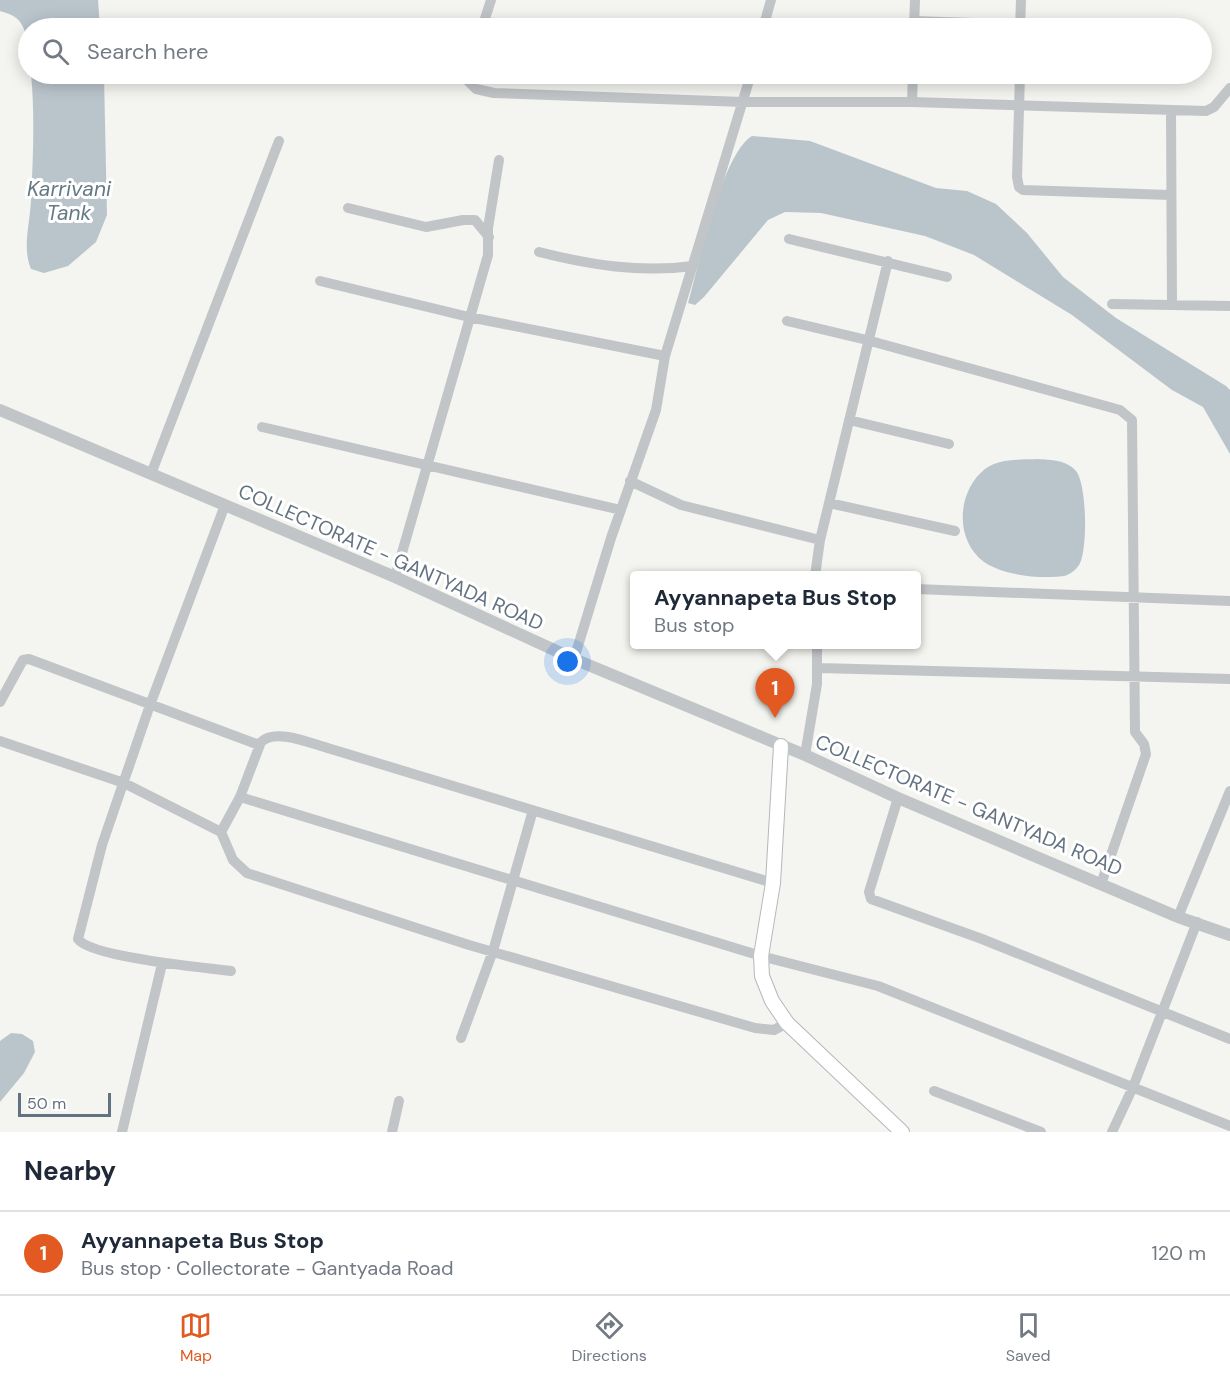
<!DOCTYPE html>
<meta charset="utf-8">
<style>
:root{--surface:#fff;--page:#f6f6f7;--text:#1f2937;--muted:#747a83;--line:#e0e1e3;--accent:#e25a22}
body{margin:0;font-family:"DM Sans",sans-serif;background:var(--page);color:var(--text)}
.scale{position:absolute;left:18px;bottom:15px;width:93px;box-sizing:border-box;padding-left:6px;border:3px solid #637281;border-top:0;font-size:16px;line-height:21px;white-space:nowrap;color:#637281;-webkit-text-stroke:4px #fff;paint-order:stroke}
.you{position:absolute;left:568px;top:662px;width:21px;height:21px;margin:-15px;border:4px solid #fff;border-radius:50%;background:#1a73e8;box-shadow:0 0 0 9px #1a73e833}
.badge{display:grid;place-items:center;width:39px;height:39px;border-radius:50%;background:var(--accent);color:#fff;font-size:20px;font-weight:700}
.pin{position:absolute;translate:-50% -50px;filter:drop-shadow(0 2px 3px #0008)}
.pin::after{content:'';position:absolute;top:32px;width:21px;height:18px;background:inherit;clip-path:polygon(0 0,100% 0,50% 100%)}
.popup{position:absolute;left:630px;top:571px;width:291px;height:78px;box-sizing:border-box;display:grid;place-content:center;border-radius:6px;background:var(--surface);filter:drop-shadow(0 2px 4px #0005);font-size:20px;white-space:nowrap;color:var(--muted)}
.popup b{font-size:22px;color:var(--text)}
.popup::after{content:'';position:absolute;left:50%;top:100%;margin-left:-12px;border:12px solid transparent;border-top-color:var(--surface)}
.list{margin:0;padding:0;list-style:none}
h2{display:flex;justify-content:space-between;align-items:center;height:78px;margin:0;padding:0 24px;font-size:26px}
h2 small{font-size:20px;font-weight:400;color:var(--muted)}
.list li{display:grid;grid-template-columns:39px 1fr auto;gap:18px;align-items:center;box-sizing:border-box;height:84px;padding:0 24px;border-top:2px solid var(--line)}
.list b{display:block;font-size:22px;white-space:nowrap}
.list p{margin:0;font-size:20px;white-space:nowrap;color:var(--muted)}
.list em{font-size:20px;font-style:normal;color:var(--muted)}
.icon{flex:none;width:33px;height:33px;fill:none;stroke:currentColor;stroke-width:2;stroke-linecap:round;stroke-linejoin:round}
.map{position:relative;flex:none;width:1230px;height:1132px;overflow:hidden}
.search{position:absolute;background:var(--surface);box-shadow:0 3px 15px #0003;left:18px;right:18px;top:18px;height:66px;display:flex;align-items:center;gap:15px;box-sizing:border-box;padding:0 21px;border-radius:33px;color:var(--muted);font-size:22px}
.sheet{height:162px;background:var(--surface)}
nav{display:flex;justify-content:space-around;align-items:center;box-sizing:border-box;height:84px;border-top:2px solid var(--line);background:var(--surface);font-size:16px;color:var(--muted)}
nav a{display:grid;justify-items:center;gap:3px}
nav .on{color:var(--accent)}
.map>svg:first-child{display:block}
</style>
<div class="map">
<svg width="1230" height="1132" viewBox="0 0 1230 1132">
<rect width="100%" height="100%" fill="#f4f4f0"/>
<path fill="#bac5cb" d="M0,0h98l2,28h-72v20c-3,-21 -5,-31 -28,-37z
M31,74h73v2l3,139 -11,27 -28,24 -24,7 -13,-4c-9,-21 -1,-45 0,-69 2,-42 4,-84 0,-126z
M752,136l58,5 126,47 31,3 29,13 31,29 36,44 53,41 110,68 4,4v64l-27,-47 -31,-17 -100,-75 -98,-60 -49,-19 -104,-23 -36,-1 -17,8 -64,77 -9,8 -7,-2c10,-35 34,-150 64,-167z
M1038,459c13,1 29,1 38,12 11,13 12,81 3,94 -3,5 -10,10 -15,11 -24,3 -59,0 -80,-14 -30,-22 -27,-71 1,-93 14,-11 36,-9 53,-10z
M11,1033l11,1 11,7 2,11 -11,21 -24,29v-61z"/>
<g fill="none" stroke-linecap="round" stroke-linejoin="round">
<defs>
<path id="secondary" d="M781,746l-8,137 -12,73 1,20 10,25 15,22 115,109"/>
</defs>
<use href="#secondary" stroke="#b4b8bc" stroke-width="16"/>
<path stroke="#c1c5c8" stroke-width="10" d="M914,21l215,7
M482,28l9,-28
M763,28l8,-28
M914,28l1,-28
M1020,28l1,-28
M468,74l-2,5 10,10 18,4 249,9h169l294,9 8,-4 16,-19
M1020,74l-3,103 2,10 4,3 147,5
M912,102l1,-28
M1171,110l1,195
M348,208l78,19 37,-7h12l14,17
M789,239l158,38
M539,252c51,13 101,21 154,14
M320,281l149,36 196,39
M1112,304l118,2
M787,321l80,19 253,70 12,10 3,312 9,12 2,10 -45,130
M849,420l100,24
M262,427l359,83
M151,474l128,-333
M630,481l51,24 139,35
M829,503l126,28
M225,505l-75,200 -48,140 -24,94c12,18 128,29 153,32
M815,576l5,-36 68,-279
M395,577l93,-322v-27l11,-68
M916,589l314,12
M574,659l37,-121 45,-128 9,-54 86,-282
M819,668l411,11
M0,702l23,-42 6,-1 230,86
M0,741l124,42 97,49 12,28 14,13 222,72 286,83 19,2 13,-7
M805,755l12,-71v-40
M240,797l521,159 117,30 352,140
M898,798l-29,94 2,7 111,40 248,100
M221,832l19,-35 21,-55c15,-15 53,3 70,7l442,134
M1178,917l52,-126
M461,1038l32,-87 40,-141
M934,1091l107,41
M122,1132l40,-168
M392,1132l7,-31
M1112,1132l21,-45 64,-165"/>
<path stroke="#c1c5c8" stroke-width="12" d="M0,410l395,167 179,82 231,96 93,43 280,119 52,18"/>
<use href="#secondary" stroke="#fff" stroke-width="14"/>
</g>
<g text-anchor="middle" dominant-baseline="central" stroke-width="6" stroke-linejoin="round" paint-order="stroke">
<g font-size="20" fill="#637281" stroke="#fff">
<text transform="translate(391 557) rotate(24)">COLLECTORATE - GANTYADA ROAD</text>
<text transform="translate(969 805) rotate(23)">COLLECTORATE - GANTYADA ROAD</text>
</g>
<g font-size="21" font-style="italic" fill="#637a85" stroke="#fff">
<text x="69" y="189">Karrivani<tspan x="69" dy="24">Tank</tspan></text>
</g>
</g>
</svg>
<div class="scale">50 m</div>
<div class="you"></div>
<div class="pin badge" style="left:775px;top:718px">1</div>
<div class="popup"><b>Ayyannapeta Bus Stop</b>Bus stop</div>
<div class="search"><svg class="icon" aria-label="search" viewBox="0 0 24 24"><circle cx="10" cy="10" r="6"/><path d="M15 15l6 6"/></svg>Search here</div>
</div>
<section class="sheet">
<h2>Nearby<small></small></h2>
<ul class="list">
<li><span class="badge">1</span><div><b>Ayyannapeta Bus Stop</b><p>Bus stop · Collectorate - Gantyada Road</p></div><em>120 m</em></li>
</ul>
</section>
<nav>
<a class="on"><svg class="icon" aria-label="map" viewBox="0 0 24 24"><path d="M3 6l6-2 6 2 6-2v14l-6 2-6-2-6 2zM9 4v14M15 6v14"/></svg>Map</a>
<a><svg class="icon" aria-label="directions" viewBox="0 0 24 24"><path d="M12 3l9 9-9 9-9-9zM9 14v-3h6M13 9l2 2-2 2"/></svg>Directions</a>
<a><svg class="icon" aria-label="saved" viewBox="0 0 24 24"><path d="M7 4h10v16l-5-4-5 4z"/></svg>Saved</a>
</nav>
